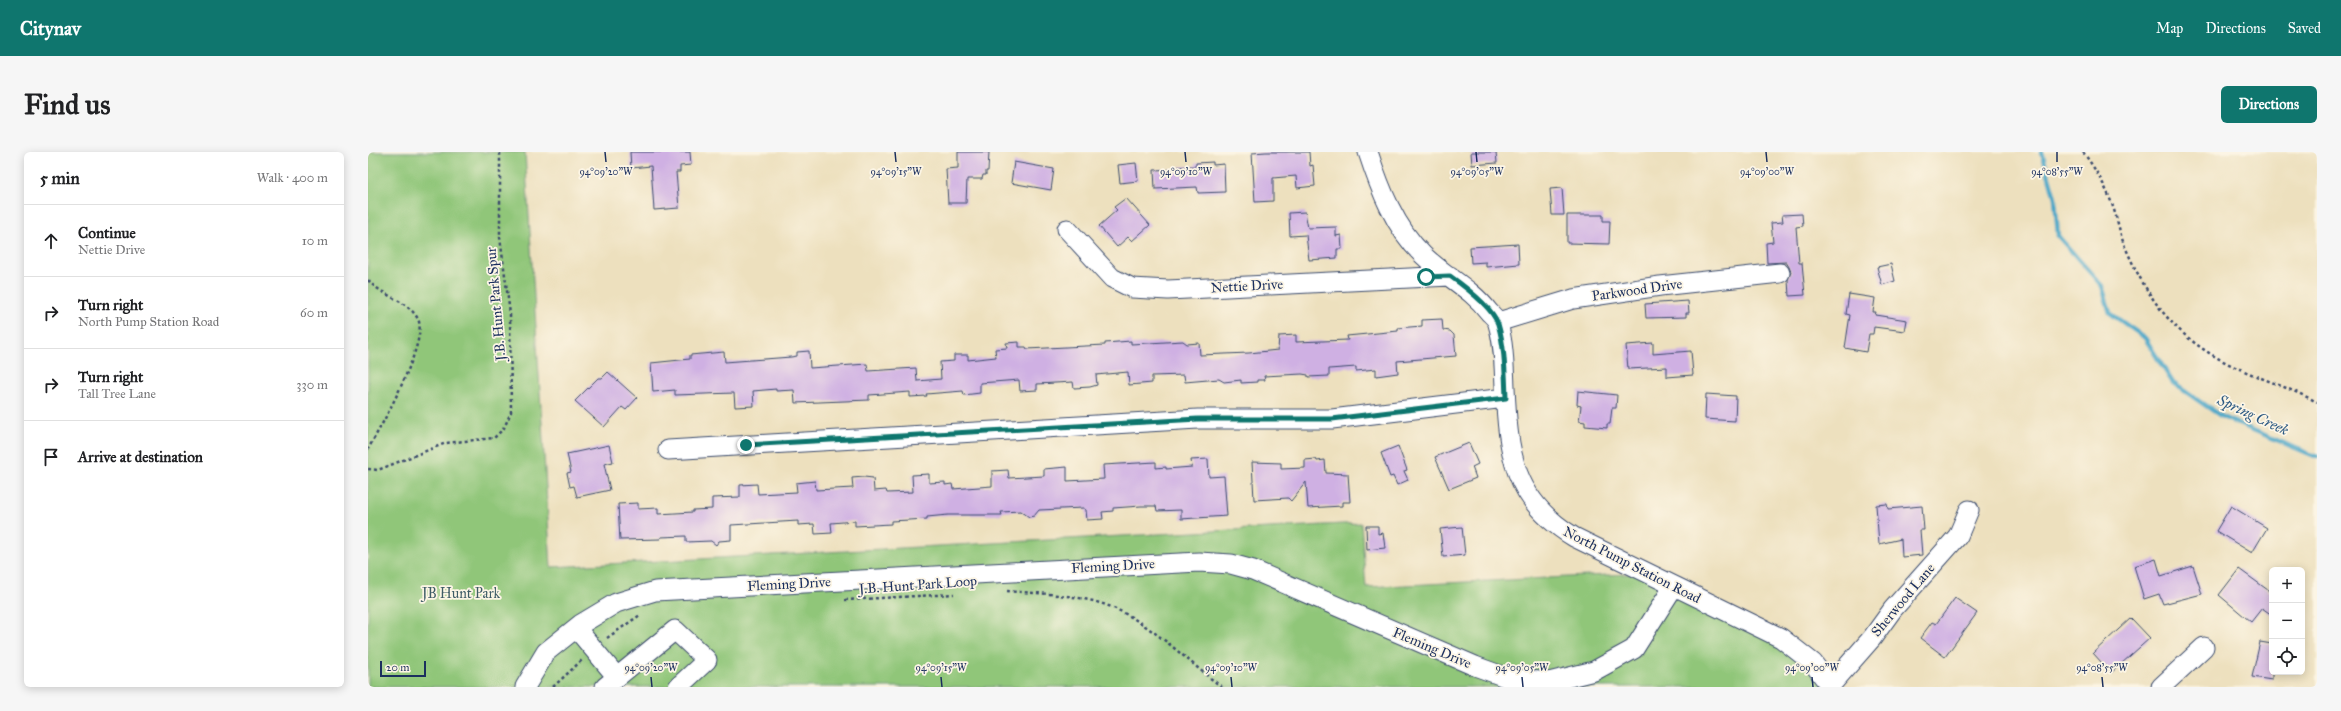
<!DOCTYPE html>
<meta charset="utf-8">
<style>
:root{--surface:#fff;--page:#f6f6f6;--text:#202124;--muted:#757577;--line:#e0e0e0;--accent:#0f766e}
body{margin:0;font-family:"IM FELL Great Primer",serif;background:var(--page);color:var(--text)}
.controls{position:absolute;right:12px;bottom:12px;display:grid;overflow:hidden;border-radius:6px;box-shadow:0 2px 10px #0003}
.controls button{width:36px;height:36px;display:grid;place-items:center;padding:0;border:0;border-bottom:1px solid var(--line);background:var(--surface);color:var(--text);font:20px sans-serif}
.scale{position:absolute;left:12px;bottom:10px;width:46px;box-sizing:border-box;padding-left:4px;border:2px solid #1b2f5e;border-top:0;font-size:11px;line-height:14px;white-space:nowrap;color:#1b2f5e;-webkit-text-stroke:3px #fcf5e5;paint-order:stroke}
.stop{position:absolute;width:12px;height:12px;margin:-9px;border:3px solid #0f766e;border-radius:50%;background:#fff}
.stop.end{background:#0f766e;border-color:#fff;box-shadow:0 1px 4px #0008}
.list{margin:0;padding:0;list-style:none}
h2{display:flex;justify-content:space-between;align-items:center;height:52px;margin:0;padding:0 16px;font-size:17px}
h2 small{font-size:13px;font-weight:400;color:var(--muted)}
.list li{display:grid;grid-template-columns:26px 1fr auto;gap:12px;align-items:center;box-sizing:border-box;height:72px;padding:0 16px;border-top:1px solid var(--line)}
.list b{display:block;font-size:15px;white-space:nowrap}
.list p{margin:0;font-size:13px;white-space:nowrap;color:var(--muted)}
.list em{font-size:13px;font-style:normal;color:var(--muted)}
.icon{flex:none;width:22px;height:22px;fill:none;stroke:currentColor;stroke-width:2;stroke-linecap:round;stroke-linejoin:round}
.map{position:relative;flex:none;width:1949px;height:535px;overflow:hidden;border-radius:6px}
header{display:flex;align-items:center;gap:24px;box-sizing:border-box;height:56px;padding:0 20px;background:var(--accent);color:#fff}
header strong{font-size:19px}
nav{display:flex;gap:22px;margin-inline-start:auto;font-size:14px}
.intro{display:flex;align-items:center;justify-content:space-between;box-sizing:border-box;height:96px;padding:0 24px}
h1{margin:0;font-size:28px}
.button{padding:10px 18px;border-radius:6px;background:var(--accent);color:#fff;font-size:14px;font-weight:700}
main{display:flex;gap:24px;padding:0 24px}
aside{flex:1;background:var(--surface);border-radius:6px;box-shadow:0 2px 10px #0003}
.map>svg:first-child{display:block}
</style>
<header>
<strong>Citynav</strong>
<nav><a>Map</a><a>Directions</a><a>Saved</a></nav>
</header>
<div class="intro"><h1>Find us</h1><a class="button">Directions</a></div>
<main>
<aside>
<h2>5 min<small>Walk · 400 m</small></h2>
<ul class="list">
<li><svg class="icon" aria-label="ahead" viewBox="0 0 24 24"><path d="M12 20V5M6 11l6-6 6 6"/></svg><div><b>Continue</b><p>Nettie Drive</p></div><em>10 m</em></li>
<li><svg class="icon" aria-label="right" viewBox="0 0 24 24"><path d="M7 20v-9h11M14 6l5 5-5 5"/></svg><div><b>Turn right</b><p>North Pump Station Road</p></div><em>60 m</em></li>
<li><svg class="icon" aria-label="right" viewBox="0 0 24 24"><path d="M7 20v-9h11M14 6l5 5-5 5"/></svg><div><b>Turn right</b><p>Tall Tree Lane</p></div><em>330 m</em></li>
<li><svg class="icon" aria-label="arrive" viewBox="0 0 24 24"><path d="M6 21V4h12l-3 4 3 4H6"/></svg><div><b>Arrive at destination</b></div></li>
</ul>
</aside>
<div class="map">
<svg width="1949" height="535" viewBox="0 0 1949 535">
<rect width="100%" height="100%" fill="#fcf5e5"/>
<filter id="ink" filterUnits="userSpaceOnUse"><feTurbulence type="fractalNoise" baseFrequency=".025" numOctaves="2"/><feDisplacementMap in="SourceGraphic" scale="8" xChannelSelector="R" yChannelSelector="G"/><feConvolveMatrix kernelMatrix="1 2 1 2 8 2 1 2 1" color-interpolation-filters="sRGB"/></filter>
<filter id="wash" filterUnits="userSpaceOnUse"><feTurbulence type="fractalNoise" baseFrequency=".012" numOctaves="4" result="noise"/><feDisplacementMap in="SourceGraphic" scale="16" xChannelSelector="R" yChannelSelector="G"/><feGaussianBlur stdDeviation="0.9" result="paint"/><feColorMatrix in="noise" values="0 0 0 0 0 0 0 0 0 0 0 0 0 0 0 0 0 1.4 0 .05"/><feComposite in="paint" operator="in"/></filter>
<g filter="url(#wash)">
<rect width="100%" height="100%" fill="#ede0be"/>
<path fill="#90c679" stroke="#567a6c" d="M0,0h157l26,415 810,-44 5,64 282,-14 133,65 50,49h-1463z"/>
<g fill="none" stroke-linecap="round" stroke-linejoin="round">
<path stroke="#49a6c7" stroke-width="4.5" d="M1674,0l13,46 3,38 44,50 8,27 35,25 28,45 49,34 95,40"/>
</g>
<g id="blocks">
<path fill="#cfb0e3" d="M262,0h60l1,13 -11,1v6h-4l3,36 -25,2 -3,-44 -20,2z
M590,0h31l-1,19h-2v4h-3l-1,4h-15l-1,24h-18l-2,-34 12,-1z
M898,0h43l1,14 3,-1 2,21 -18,2 -1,-12 -23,2v23l-18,1 -3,-49z
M1103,0h25l1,11 -25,2z
M646,10l40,7 -3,21 -40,-7z
M845,10v3l11,-1 1,28 -27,1 -1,-6 -42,2 -1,-19 24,-1v-2l18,-1v-3z
M768,11l2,18 -18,2 -2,-18z
M1194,36l2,27h-12l-2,-26z
M758,46l24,27 -18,16 -4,-4 -11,10 -18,-21 18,-16 -3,-3z
M937,60l3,16 28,-1v9l5,-1 1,14h-5v9l-28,2 -3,-25 -16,1 -1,-23z
M1434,62l1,12 -7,1 3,36h3l3,32 -16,1 -1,-16 3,-8 -2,-5 -3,-5 -19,1 -1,-20 7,-1 -2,-19 12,-1 -1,-7z
M1199,63h36v6h7l-1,23 -42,-1z
M1150,92l1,20 -33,3v-5l-15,1 -1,-16z
M1523,112l4,17 -13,4 -5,-18z
M1481,142l26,4 -2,14h3l-1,3 32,5 -2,11 -31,-4 -1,7h-4l-3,18 -21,-4 5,-33 -4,-1z
M1320,149l1,12h-3v4l-40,1 -1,-14z
M1074,167l1,11 7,1 4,4 2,21 -59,5 1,12 -22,3v-7l-20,2v-4l-27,2v7l-21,1v-2l-6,-1 -38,2 1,4h-8v2l-16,1v-3l-17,2 -5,-3 -34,3 -1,-7 -32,1v7l-23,2 -1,-13 -32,3 1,10 -7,2 -16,1 -1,-6 -36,2v6l-17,1 -1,-11 -39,3v10l-16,2 -1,-4 -37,3 1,2 -17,1v-5l-41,3v5l-74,3 -1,-13 -18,1v-2l-23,2 1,15 -19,1 -1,-14 -59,2v-5l-22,2 -2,-29 39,-4v-4l34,-3 1,10 66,-5 6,-1v-4l12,-1 1,17 57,-4 1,7 48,-3 1,13 24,-2 -1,-17 14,-1v-6h14v5l28,-3 -1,-8 12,-1 -1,-5 13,-1v5h7l1,2 78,-4v-2l26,-2v3l52,-3 4,3 12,-1 1,12 49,-2 29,-3 1,-14 17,-1v7l52,-2 -1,-4 51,-5v-3l24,-2v-6z
M1285,191v11l38,-3 2,24 -26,2v-10l-39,2 -2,-24z
M240,220l29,26 -11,12 -4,-3 -18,20 -29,-26 23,-23h4z
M1210,239l39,4 -1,13h-4l-2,16h-3v4l-22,-2v-4l-6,-1 2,-15 -4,-1z
M1338,242l30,2 -1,25 -30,-2z
M1101,291l9,21 -6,3 4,11 -27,11 -14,-32z
M241,293l4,17 -9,2 6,26 -33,7 -3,-11 -4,1 -3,-14 4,-1 -4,-18z
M1030,294l9,24 -3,1 4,9 -11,5 -4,-9 -3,1 -9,-24z
M840,307l1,18 15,-1 3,40 -46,3v-9l-24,1 -1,-5h-15l-28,2v3l-11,1 1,7 -16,1 -1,-10 -3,-2 -44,2 -5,6 -5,1 -8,-6 -20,1 1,3h-54l-21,2v2l-36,2v3l-36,2v-5l-24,2 1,10 -17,1 -1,-10 -16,1v-4l-67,4v15l-12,1 -3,4 -5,-4 -25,1v-6l-25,1 -1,2 -40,1 -2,-36 20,-1v6l20,-1v6l35,-2v-2l19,-1v-11l28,-1v-12l17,-1 1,10 39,-2 -1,-9 19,-2 1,9 37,-2 -1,-10 12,-1 9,1 1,13 12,-1 1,3 26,-1 -1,-17 17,-1v9l16,-1v3l7,-1 1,5 39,-3v-15l16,-1 1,8 35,-2v-7l23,-2v14l37,-2 -1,-14 53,-3v6l10,-1v2l26,-2 -1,-7z
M948,307l1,2 8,-1 1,13 22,1 2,28h-8v4l-34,2 -2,-26 -15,19 -3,-3 -34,2 -2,-38 29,1v6l24,-1v-8z
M1519,352l1,5 34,-3 2,24h-4l2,25 -20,2 -1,-18 -22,5 -3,-39z
M1863,354l36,22 -15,25 -36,-22z
M998,374h12v8l5,-1 2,15 -18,2z
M1094,375l3,28 -22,2 -3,-28z
M1788,407l5,17 32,-10 9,28 -39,10 -4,-10 -15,5 -10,-33z
M1871,417l33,24v22l-10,-7 -11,14 -32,-27z
M1587,446l22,15 -32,44 -25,-19 12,-16 4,2z
M1763,466l19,20 -39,35 -18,-20z
M1892,490l12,2v36l-20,-3z"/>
</g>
</g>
<g filter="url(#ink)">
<use href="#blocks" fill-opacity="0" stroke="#3a4a6c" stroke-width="1"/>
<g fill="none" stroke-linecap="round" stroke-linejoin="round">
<defs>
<path id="minor" d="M1000,0c12,37 27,76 55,103 21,21 48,33 66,57 3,3 8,7 9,12 6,20 6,42 7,63 3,66 8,113 69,150l207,101 32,25 18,24
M699,77l45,49 20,10 36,2 282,-14
M1130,170l75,-23 87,-13 120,-13
M300,298l530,-31h134l173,-21
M208,476l40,48
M1462,534l42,-48 21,-29 65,-73 11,-26
M157,535l21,-35 35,-28 35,-21 39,-12 544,-29 32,2 22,6 222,96 33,12 41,4 45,-11 40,-22 40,-63
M237,535l70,-57 32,30 -29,27
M1793,535l43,-40"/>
</defs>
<use href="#minor" stroke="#3a4a6c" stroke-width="21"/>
<path stroke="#3a4a6c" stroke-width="2.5" stroke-dasharray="3 3" stroke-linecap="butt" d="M1715,0c14,19 25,38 32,61 4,13 6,26 12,38 23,53 53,90 106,115 28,13 57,22 84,36
M0,128c13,16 40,20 50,39 11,22 -37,108 -50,130
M0,317l10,1 68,-27 48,-5 10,-10 7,-16 -1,-98 -10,-77v-85
M639,439c36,3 80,3 113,20 38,19 68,51 102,76
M477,448l109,-6
M239,486l33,-23
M185,535l29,-27"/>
<use href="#minor" stroke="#fff" stroke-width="19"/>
</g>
</g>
<g fill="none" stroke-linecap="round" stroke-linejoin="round" filter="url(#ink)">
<path stroke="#0f766e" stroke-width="5" d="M378,293l452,-26h134l174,-21c-1,-24 -1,-51 -8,-74 -6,-17 -34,-38 -48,-48l-24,1"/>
</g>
<path fill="none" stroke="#1b2f5e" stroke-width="1.5" d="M237,0l1,10M527,0l1,10M817,0l1,10M1108,0l1,10M1398,0l1,10M1689,0v10M283,525l1,10M573,525l1,10M863,525l1,10M1154,525l1,10M1444,525l1,10M1734,525l1,10"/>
<g text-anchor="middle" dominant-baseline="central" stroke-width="3.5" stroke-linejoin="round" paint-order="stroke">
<g font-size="14" fill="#1b2f5e" stroke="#fcf5e5">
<text transform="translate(879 134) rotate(-3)">Nettie Drive</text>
<text transform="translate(1269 138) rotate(-8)">Parkwood Drive</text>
<text transform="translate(128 152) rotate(-95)">J.B. Hunt Park Spur</text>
<text transform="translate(1264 413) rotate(27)">North Pump Station Road</text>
<text transform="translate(745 414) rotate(-3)">Fleming Drive</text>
<text transform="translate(421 432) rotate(-3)">Fleming Drive</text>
<text transform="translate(550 433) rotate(-4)">J.B. Hunt Park Loop</text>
<text transform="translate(1535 448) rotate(-50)">Sherwood Lane</text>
<text transform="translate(1064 496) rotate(23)">Fleming Drive</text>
</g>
<g font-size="14" fill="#3e5c66" stroke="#fcf5e5">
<text x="93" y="441">JB Hunt Park</text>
</g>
<g font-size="15" font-style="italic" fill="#2b5983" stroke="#fcf5e5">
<text transform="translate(1885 263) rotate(25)">Spring Creek</text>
</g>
</g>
<g font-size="10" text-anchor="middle" fill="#1b2f5e" stroke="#fcf5e5" stroke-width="3.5" stroke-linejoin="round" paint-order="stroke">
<text x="238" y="23">94°09'20"W</text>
<text x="528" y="23">94°09'15"W</text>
<text x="818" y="23">94°09'10"W</text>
<text x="1109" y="23">94°09'05"W</text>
<text x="1399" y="23">94°09'00"W</text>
<text x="1689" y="23">94°08'55"W</text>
<text x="283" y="519">94°09'20"W</text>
<text x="573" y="519">94°09'15"W</text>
<text x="863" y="519">94°09'10"W</text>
<text x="1154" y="519">94°09'05"W</text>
<text x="1444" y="519">94°09'00"W</text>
<text x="1734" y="519">94°08'55"W</text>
</g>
</svg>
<div class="controls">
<button>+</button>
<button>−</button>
<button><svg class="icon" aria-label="locate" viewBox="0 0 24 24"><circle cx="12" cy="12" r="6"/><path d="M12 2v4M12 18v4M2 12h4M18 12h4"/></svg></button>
</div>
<div class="scale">20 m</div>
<div class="stop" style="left:1058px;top:125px"></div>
<div class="stop end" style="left:378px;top:293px"></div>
</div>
</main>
